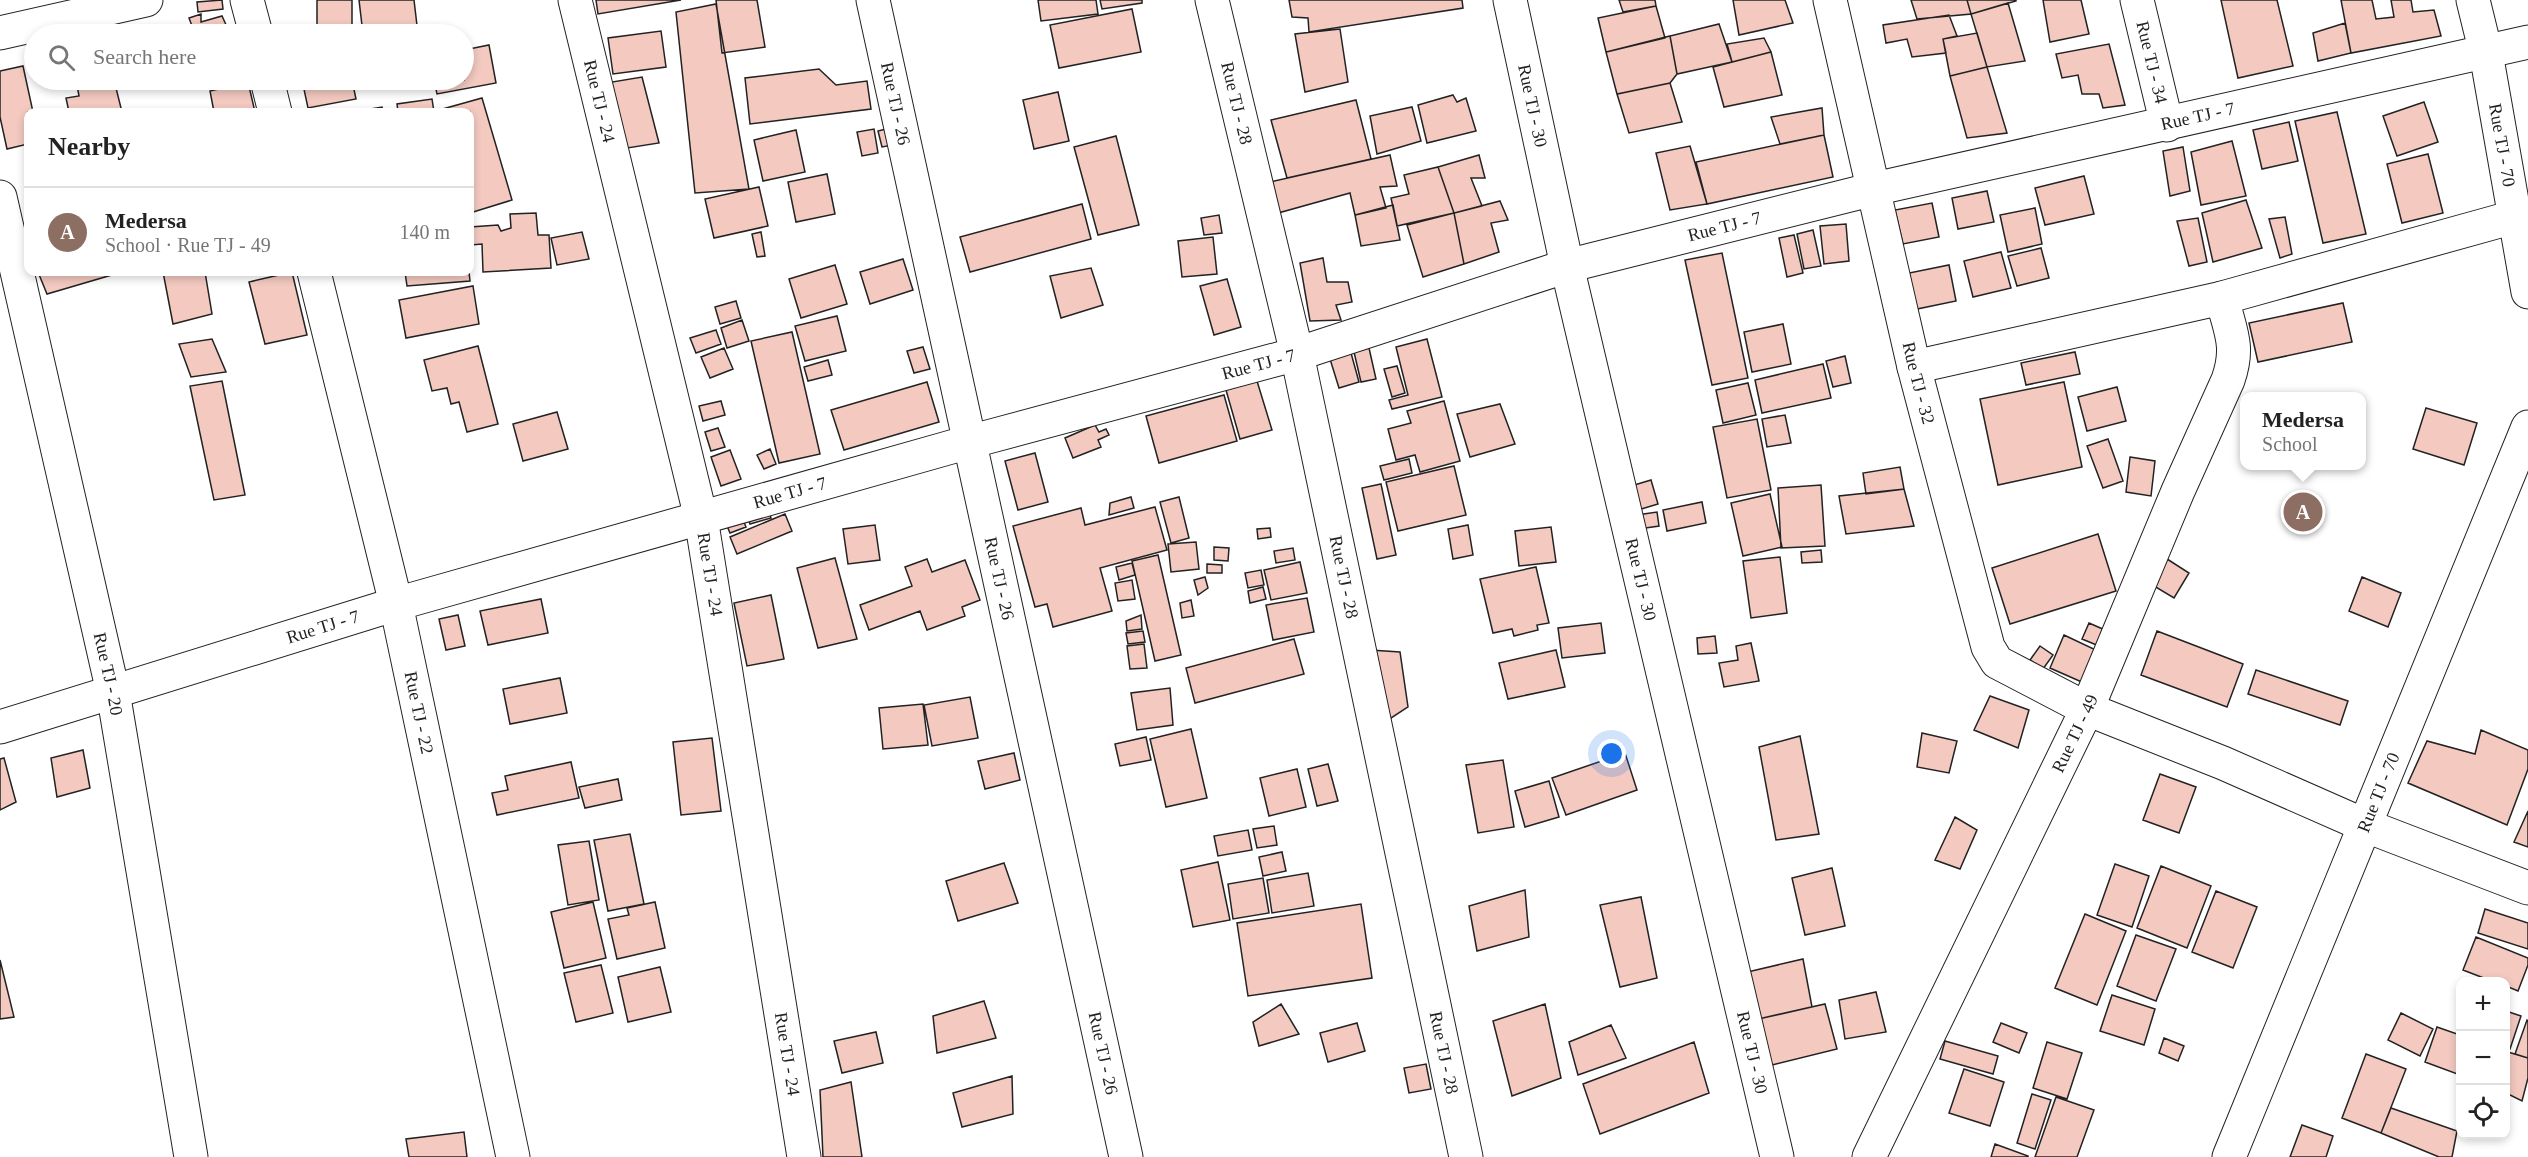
<!DOCTYPE html>
<meta charset="utf-8">
<style>
:root{--surface:#fff;--page:#f6f6f6;--text:#222;--muted:#767676;--line:#e0e0e0;--accent:#ea580c}
body{margin:0;font-family:"Times New Roman",serif;background:var(--page);color:var(--text)}
.controls{position:absolute;right:18px;bottom:18px;display:grid;overflow:hidden;border-radius:12px;box-shadow:0 3px 9px #0003}
.controls button{width:54px;height:54px;display:grid;place-items:center;padding:0;border:0;border-bottom:2px solid var(--line);background:var(--surface);color:var(--text);font:30px sans-serif}
.you{position:absolute;left:1612px;top:754px;width:21px;height:21px;margin:-15px;border:4px solid #fff;border-radius:50%;background:#1a73e8;box-shadow:0 0 0 9px #1a73e833}
.badge{display:grid;place-items:center;width:39px;height:39px;border-radius:50%;background:var(--accent);color:#fff;font-size:20px;font-weight:700}
.pin{position:absolute;translate:-50% -50%;border:3px solid #fff;box-shadow:0 2px 6px #0006}
.popup{position:absolute;left:2240px;top:392px;width:126px;height:78px;box-sizing:border-box;display:grid;place-content:center;border-radius:12px;background:var(--surface);filter:drop-shadow(0 2px 4px #0005);font-size:20px;white-space:nowrap;color:var(--muted)}
.popup b{font-size:22px;color:var(--text)}
.popup::after{content:'';position:absolute;left:50%;top:100%;margin-left:-12px;border:12px solid transparent;border-top-color:var(--surface)}
.list{margin:0;padding:0;list-style:none}
h2{display:flex;justify-content:space-between;align-items:center;height:78px;margin:0;padding:0 24px;font-size:26px}
h2 small{font-size:20px;font-weight:400;color:var(--muted)}
.list li{display:grid;grid-template-columns:39px 1fr auto;gap:18px;align-items:center;box-sizing:border-box;height:90px;padding:0 24px;border-top:2px solid var(--line)}
.list b{display:block;font-size:22px;white-space:nowrap}
.list p{margin:0;font-size:20px;white-space:nowrap;color:var(--muted)}
.list em{font-size:20px;font-style:normal;color:var(--muted)}
.icon{flex:none;width:33px;height:33px;fill:none;stroke:currentColor;stroke-width:2;stroke-linecap:round;stroke-linejoin:round}
.map{position:relative;flex:none;width:2528px;height:1157px;overflow:hidden}
.search{position:absolute;background:var(--surface);box-shadow:0 3px 9px #0003;left:24px;top:24px;width:450px;height:66px;display:flex;align-items:center;gap:15px;box-sizing:border-box;padding:0 21px;border-radius:33px;color:var(--muted);font-size:22px}
.panel{position:absolute;background:var(--surface);box-shadow:0 3px 9px #0003;left:24px;top:108px;width:450px;height:168px;border-radius:12px}
.map>svg:first-child{display:block}
</style>
<div class="map">
<svg width="2528" height="1157" viewBox="0 0 2528 1157">
<rect width="100%" height="100%" fill="#fff"/>
<path fill="#f3c9c0" stroke="#222" stroke-width="1.5" d="M222,0l1,9 -25,3 -1,-10z
M317,0h35v34h-35z
M359,0h55l4,34h-55z
M596,0h85l-83,14z
M716,0h41l8,47 -43,6z
M1038,0h58l2,14 -57,7z
M1100,0h42v3l-40,6z
M1289,0h173l1,8 -154,24 -1,-14 -16,-1z
M1619,0h36l1,6 -33,6z
M1733,0h52l8,23 -54,12z
M1911,0h56l4,14 -54,5z
M1967,0h49v1l-45,13z
M2043,0h38l8,34 -39,8z
M2221,0h56l16,66 -55,12z
M2341,0h31l4,19 18,-2 -3,-17h20l2,12 21,-2 7,26 -90,17z
M2008,3l17,58 -38,6 -16,-53z
M716,4l33,185 -54,4 -19,-181z
M1656,6l9,32 -59,14 -8,-34z
M1132,9l9,43 -82,16 -9,-43z
M201,14v8l21,-6 5,11 -23,7h-9l-6,-16z
M1949,15l8,21 -14,3 3,14 -34,4 -5,-18 -21,4 -3,-18z
M2345,23l6,30 -33,8 -5,-28z
M1719,24l13,38 -55,12 -7,-38z
M1340,29l8,53 -43,10 -10,-58z
M661,31l5,36 -53,7 -5,-36z
M1977,33l10,34 -37,9 -7,-37z
M1670,36l7,38 -7,9 -53,11 -11,-42z
M1764,38l7,14 -39,10 -5,-18z
M2109,44l16,61 -22,3 -4,-14h-17l-4,-19 -16,3 -6,-24z
M489,45l7,38 -59,11 -3,-14h30v-30z
M1771,52l11,43 -58,12 -11,-40z
M23,66l10,46h-5v32l-21,5 -7,-32v-46z
M1987,67l20,66 -40,5 -17,-62z
M819,69l17,16 31,-4 4,28 -121,15 -5,-46z
M642,77l17,66 -38,6 -15,-66z
M76,80h38l8,32h-53l-3,-14 13,-2z
M202,80h31l-29,7z
M302,80h50l4,19 -48,9z
M386,80h27l-27,3z
M248,82l7,30h-41l-4,-21z
M1670,83l12,39 -53,11 -12,-39z
M1058,92l11,49 -35,8 -11,-49z
M1453,95l4,7 9,-4 10,33 -49,12 -9,-38z
M482,98l30,102 -42,13v-101h-30l-1,-2z
M432,99l2,13h-36l-1,-8z
M1356,100l15,59 -84,19 -16,-58z
M2424,102l14,40 -41,14 -14,-40z
M382,107l1,5h-31z
M1412,107l9,34 -44,13 -7,-38z
M1822,108l2,27 -44,9 -9,-27z
M2337,112l29,122 -43,9 -28,-122z
M2289,122l9,39 -36,8 -9,-39z
M890,128l3,17 -11,2 -4,-16z
M874,129l4,24 -16,3 -5,-24z
M796,130l9,42 -42,9 -9,-41z
M1824,135l9,42 -126,27 -11,-42z
M1116,136l23,89 -41,10 -24,-88z
M2232,141l14,55 -45,9 -10,-53z
M1690,146l17,58 -37,6 -14,-57z
M2183,147l7,44 -20,5 -7,-45z
M2428,154l15,59 -41,10 -15,-59z
M1390,155l7,31 -17,1 6,21 -31,7 -5,-22 -79,22 -10,-31z
M1479,155l6,23h-14l11,28 -28,7 -16,-46z
M1438,167l16,46 -57,13 -6,-28 18,-4 -5,-19z
M827,174l8,40 -39,8 -8,-40z
M2084,176l10,38 -49,11 -10,-37z
M759,187l9,39 -54,12 -9,-39z
M1987,191l7,31 -36,7 -6,-31z
M2246,200l16,48 -49,14 -11,-49z
M1500,201l8,19 -17,3 8,29 -35,12 -10,-51z
M1932,203l7,34 -36,7 -8,-34z
M1082,204l9,35 -121,33 -10,-35z
M1393,205l7,35 -39,6 -6,-31z
M2035,208l7,36 -34,8 -8,-37z
M536,213l2,22h11l2,33 -68,4 -1,-28 -11,1 -1,-18 28,-2 3,6 10,-3 -1,-14z
M1454,213l10,51 -41,13 -16,-52z
M1219,215l3,18 -18,2 -3,-17z
M2285,217l7,37 -12,4 -11,-39z
M2198,218l9,44 -18,4 -12,-45z
M1846,224l3,37 -25,3 -4,-38z
M1813,230l8,36 -17,3 -7,-35z
M582,232l7,27 -32,6 -6,-27z
M761,232l4,24 -8,1 -5,-23z
M1794,235l9,38 -16,4 -8,-39z
M1213,237l4,37 -35,3 -4,-36z
M2041,248l8,30 -32,8 -9,-30z
M2001,252l10,36 -38,9 -9,-36z
M1722,253l26,125 -36,7 -27,-125z
M1323,258l4,24h21l4,20 -16,3 5,15 -31,1 -10,-58z
M903,259l10,31 -43,14 -10,-32z
M835,265l12,39 -46,14 -12,-39z
M1949,265l7,36 -39,8 -8,-36z
M1091,268l12,37 -42,13 -11,-42z
M38,272h84l-75,22z
M163,272h42l7,42 -39,10z
M292,272l15,63 -42,9 -16,-62z
M405,272h64l1,9 -63,5z
M1227,279l14,48 -27,8 -14,-49z
M473,286l6,38 -73,14 -7,-38z
M736,301l5,17 -21,6 -5,-17z
M2343,303l9,39 -94,20 -9,-39z
M837,316l9,35 -41,10 -10,-35z
M742,320l7,21 -22,7 -6,-20z
M1783,324l8,40 -39,8 -8,-40z
M716,330l5,14 -25,9 -6,-15z
M792,332l28,122 -41,9 -28,-122z
M212,339l14,33 -35,5 -12,-33z
M1427,339l15,58 -50,12 -3,-9 19,-5 -12,-48z
M478,346l20,78 -31,8 -8,-30 -8,2 -4,-16 -15,3 -8,-31z
M923,347l7,22 -16,4 -7,-22z
M724,348l9,21 -23,9 -9,-21z
M1369,348l7,31 -15,3 -7,-30z
M2075,352l5,22 -54,11 -5,-22z
M1351,353l8,29 -20,6 -9,-29z
M1845,356l6,27 -18,4 -7,-26z
M828,360l4,15 -24,6 -4,-14z
M1823,364l8,34 -69,15 -7,-33z
M1397,366l8,27 -13,4 -8,-28z
M222,381l23,114 -31,5 -24,-114z
M1257,381l15,49 -32,9 -14,-49z
M927,382l12,40 -95,28 -13,-40z
M2064,382l18,85 -84,18 -18,-86z
M1748,383l8,32 -33,8 -7,-33z
M2117,387l9,34 -39,10 -9,-34z
M1224,395l13,46 -78,22 -13,-47z
M721,401l4,14 -22,6 -4,-15z
M1444,401l16,60 -40,11 -5,-17 -19,5 -8,-31 23,-6 -4,-12z
M1500,404l15,40 -45,13 -13,-43z
M2426,408l51,15 -13,42 -51,-16z
M557,412l11,37 -45,12 -10,-37z
M1785,415l6,28 -24,4 -5,-28z
M1757,419l14,71 -44,8 -14,-71z
M1095,425l4,7 7,-3 3,6 -11,5 3,7 -28,11 -8,-20z
M718,428l7,19 -14,4 -6,-19z
M2108,439l15,42 -20,7 -16,-42z
M770,449l6,15 -12,5 -7,-14z
M730,450l11,29 -20,7 -10,-29z
M1035,453l13,49 -30,8 -13,-49z
M2130,457l25,4 -4,35 -25,-4z
M1409,459l3,14 -28,7 -4,-14z
M1454,466l12,49 -68,16 -12,-49z
M1900,467l4,22 -38,5 -3,-21z
M1651,480l7,24 -20,6 -7,-24z
M1381,484l15,71 -19,4 -15,-71z
M1821,485l4,61 -44,2 -3,-60z
M1904,489l10,37 -68,8 -7,-38z
M1770,494l12,53 -39,9 -12,-53z
M1131,497l3,11 -25,7 1,-12z
M1179,497l10,41 -18,5 -11,-41z
M1702,502l4,21 -39,8 -4,-21z
M1155,507l12,43 -67,18 12,43 -59,16 -6,-23 -12,3 -22,-81 68,-18 4,17z
M768,509l3,9 -21,6 -3,-9z
M1657,512l2,14 -20,3 -2,-14z
M785,514l7,17 -55,23 -7,-17z
M741,515l5,12 -16,6 -5,-12z
M875,525l5,35 -32,4 -5,-35z
M1468,525l5,30 -20,4 -5,-30z
M1551,527l5,35 -37,4 -4,-35z
M1270,528l1,9 -13,2 -1,-10z
M2098,534l18,57 -106,33 -18,-56z
M1196,542l3,27 -28,3 -3,-28z
M1214,547l15,1 -1,13 -14,-1z
M1293,548l2,12 -19,3 -2,-12z
M1821,550l1,12 -20,1 -1,-11z
M1158,555l23,100 -26,6 -23,-100z
M1780,557l7,56 -36,5 -8,-57z
M2164,557l25,16 -15,25 -25,-15z
M835,558l22,81 -39,9 -21,-80z
M927,559l5,13 33,-12 15,40 -18,7 3,9 -38,14 -7,-19 -51,19 -9,-25 52,-19 -7,-19z
M1300,562l7,31 -36,7 -7,-30z
M1132,563l3,12 -16,5 -3,-13z
M1207,564l15,1v8h-15z
M1536,567l13,56 -12,2 1,5 -24,6 -2,-7 -19,4 -13,-54z
M1261,570l3,15 -16,3 -3,-15z
M1205,577l3,11 -10,7 -4,-15z
M2362,577l39,16 -13,34 -39,-16z
M1132,580l3,19 -17,2 -3,-18z
M1263,587l3,12 -16,4 -2,-12z
M771,595l13,64 -37,7 -13,-63z
M1307,598l7,34 -41,8 -7,-35z
M541,599l7,34 -60,12 -8,-34z
M1191,600l3,16 -12,2 -2,-15z
M458,615l7,31 -19,4 -7,-31z
M1141,615l1,14 -15,2 -1,-10z
M1601,623l4,30 -43,5 -4,-30z
M2089,623l16,7 -6,16 -17,-7z
M1143,631l2,11 -17,2 -2,-11z
M2157,631l86,33 -16,43 -86,-32z
M2064,635l34,16 -14,32 -34,-15z
M1715,636l2,17 -19,1 -1,-16z
M1294,639l10,35 -109,29 -9,-35z
M1751,643l8,38 -35,6 -5,-24 19,-3 -2,-14z
M1144,644l3,24 -17,1 -3,-23z
M2040,646l13,9 -10,14 -13,-9z
M1370,650l30,2 8,55 -26,17z
M1556,650l9,37 -57,12 -9,-36z
M2256,670l92,31 -8,24 -92,-31z
M560,678l7,35 -57,11 -7,-35z
M1170,688l3,37 -36,5 -6,-37z
M1990,696l39,14 -11,38 -44,-18z
M970,697l8,41 -46,8 -8,-41z
M923,704l5,41 -45,4 -4,-41z
M1191,729l16,69 -41,9 -16,-68z
M2481,730l47,20v19l-21,56 -99,-42 19,-42 48,13z
M1922,733l35,8 -8,32 -32,-6z
M1800,736l19,98 -43,6 -17,-93z
M1146,737l5,23 -31,6 -5,-22z
M712,738l9,73 -40,4 -8,-73z
M83,750l7,38 -33,9 -6,-39z
M1014,753l6,27 -35,9 -7,-28z
M1625,753l12,37 -71,25 -14,-37z
M4,758l12,44 -16,8v-51z
M1503,760l11,67 -36,6 -12,-68z
M571,762l8,36 -82,17 -5,-22 16,-3 -3,-14z
M1328,764l10,37 -21,5 -9,-37z
M1297,769l9,38 -37,9 -9,-38z
M2160,774l36,13 -17,46 -36,-13z
M618,779l4,21 -37,8 -6,-21z
M1549,781l10,36 -34,10 -10,-36z
M2528,811v36l-14,-5z
M1955,817l22,13 -17,39 -25,-9z
M1274,826l3,19 -20,3 -4,-19z
M1248,830l4,20 -34,6 -4,-20z
M630,834l14,70 -36,7 -14,-71z
M589,841l10,59 -31,5 -10,-60z
M1282,852l4,19 -23,5 -4,-19z
M1218,862l12,58 -37,7 -12,-57z
M1004,863l14,40 -60,18 -12,-40z
M2115,864l34,12 -17,51 -35,-12z
M2161,866l50,20 -24,62 -50,-20z
M1832,868l13,58 -40,9 -13,-57z
M1308,873l6,33 -42,7 -5,-33z
M1263,878l6,35 -36,6 -5,-35z
M1525,890l4,47 -52,14 -8,-45z
M2216,891l41,16 -24,61 -41,-16z
M1641,897l16,81 -37,9 -20,-82z
M593,902l13,56 -42,10 -13,-56z
M655,902l10,46 -48,11 -9,-40 21,-4 -2,-7z
M1361,904l11,74 -124,18 -11,-73z
M2485,909l43,14v26l-50,-16z
M2085,914l41,17 -29,74 -42,-17z
M2136,935l40,14 -20,52 -39,-15z
M2476,937l52,21v7l-10,26 -12,-5v-4h-12l-31,-12z
M1803,959l9,48 -67,15 -2,-49z
M0,960l14,57 -14,2z
M601,965l12,48 -37,9 -12,-49z
M660,967l11,45 -43,10 -10,-45z
M1876,992l10,40 -41,7 -6,-39z
M2112,995l43,14 -11,36 -44,-14z
M984,1001l12,37 -59,15 -4,-37z
M1281,1004l18,30 -40,12 -6,-24z
M1545,1004l16,74 -49,18 -19,-75z
M1825,1004l12,45 -73,18 -19,-45z
M2506,1011l15,5 -11,33 -4,-2z
M2401,1013l32,16 -13,27 -32,-16z
M2527,1020l1,1v37l-13,-4z
M1357,1023l8,28 -37,11 -8,-29z
M2001,1023l26,10 -8,20 -26,-11z
M1611,1025l15,33 -48,17 -9,-33z
M2437,1027l23,8v40l-35,-13z
M876,1032l7,31 -41,10 -8,-32z
M2164,1038l20,8 -6,15 -19,-8z
M1945,1041l53,15 -5,18 -53,-15z
M1694,1042l15,51 -109,41 -17,-50z
M2047,1042l35,11 -15,46 -34,-11z
M2508,1052l20,6v20l-6,23 -16,-8v-34z
M2366,1054l40,15 -25,64 -39,-15z
M1426,1064l5,25 -22,4 -5,-25z
M1964,1069l40,13 -14,44 -41,-13z
M1012,1076l1,38 -51,13 -9,-34z
M851,1082l11,75h-39l-3,-67z
M2032,1094l19,6 -16,49 -18,-6z
M2056,1097l38,13 -17,47h-42z
M2391,1108l66,23 -5,26h-13l-58,-24z
M2302,1125l31,11 -7,21h-36z
M464,1132l3,25h-58l-3,-18z
M1995,1144l33,12v1h-37z"/>
<g fill="none" stroke-linecap="round" stroke-linejoin="round">
<defs>
<g id="minor">
<path d="M247,0l9,34"/>
<path id="s1" d="M575,0l126,518 103,639"/>
<path id="s2" d="M873,0l253,1157"/>
<path id="s3" d="M1212,0l85,354 169,803"/>
<path id="s4" d="M1510,0l57,266 210,891"/>
<path id="s5" d="M1830,0l84,367 74,280 9,15 90,47 136,54 141,62 164,63"/>
<path id="s6" d="M2137,0l30,125"/>
<path id="s7" d="M2473,0l13,53 42,239"/>
<path d="M0,33l146,-33"/>
<path d="M267,80l8,32"/>
<path id="s8" d="M0,197l113,495 78,465"/>
<path id="s9" d="M314,272l82,332 117,553"/>
<path d="M1914,367l308,-69 292,-81"/>
<path id="s10" d="M0,727l396,-123 573,-162 328,-88 270,-88 307,-77 654,-147"/>
<path id="s11" d="M1869,1157l218,-448 91,-218 50,-111c12,-34 2,-49 -6,-82"/>
<path id="s12" d="M2229,1157l299,-730"/>
</g>
</defs>
<use href="#minor" stroke="#222" stroke-width="35"/>
<use href="#minor" stroke="#fff" stroke-width="33"/>
</g>
<g text-anchor="middle" dominant-baseline="central" stroke-width="4.5" stroke-linejoin="round" paint-order="stroke">
<g font-size="18" fill="#222" stroke="#fff">
<text stroke="none"><textPath href="#s6" startOffset="64">Rue TJ - 34</textPath></text>
<text stroke="none"><textPath href="#s1" startOffset="104">Rue TJ - 24</textPath></text>
<text stroke="none"><textPath href="#s3" startOffset="106">Rue TJ - 28</textPath></text>
<text stroke="none"><textPath href="#s2" startOffset="106">Rue TJ - 26</textPath></text>
<text stroke="none"><textPath href="#s4" startOffset="108">Rue TJ - 30</textPath></text>
<text stroke="none"><textPath href="#s10" startOffset="2282">Rue TJ - 7</textPath></text>
<text stroke="none"><textPath href="#s7" startOffset="148">Rue TJ - 70</textPath></text>
<text stroke="none"><textPath href="#s10" startOffset="1796">Rue TJ - 7</textPath></text>
<text stroke="none"><textPath href="#s10" startOffset="1310">Rue TJ - 7</textPath></text>
<text stroke="none"><textPath href="#s5" startOffset="393">Rue TJ - 32</textPath></text>
<text stroke="none"><textPath href="#s10" startOffset="824">Rue TJ - 7</textPath></text>
<text stroke="none"><textPath href="#s1" startOffset="590">Rue TJ - 24</textPath></text>
<text stroke="none"><textPath href="#s3" startOffset="592">Rue TJ - 28</textPath></text>
<text stroke="none"><textPath href="#s2" startOffset="592">Rue TJ - 26</textPath></text>
<text stroke="none"><textPath href="#s4" startOffset="594">Rue TJ - 30</textPath></text>
<text stroke="none"><textPath href="#s10" startOffset="338">Rue TJ - 7</textPath></text>
<text stroke="none"><textPath href="#s8" startOffset="489">Rue TJ - 20</textPath></text>
<text stroke="none"><textPath href="#s9" startOffset="453">Rue TJ - 22</textPath></text>
<text stroke="none"><textPath href="#s11" startOffset="471">Rue TJ - 49</textPath></text>
<text stroke="none"><textPath href="#s12" startOffset="394">Rue TJ - 70</textPath></text>
<text stroke="none"><textPath href="#s4" startOffset="1080">Rue TJ - 30</textPath></text>
<text stroke="none"><textPath href="#s2" startOffset="1078">Rue TJ - 26</textPath></text>
<text stroke="none"><textPath href="#s3" startOffset="1078">Rue TJ - 28</textPath></text>
<text stroke="none"><textPath href="#s1" startOffset="1076">Rue TJ - 24</textPath></text>
</g>
</g>
</svg>
<div class="controls">
<button>+</button>
<button>−</button>
<button><svg class="icon" aria-label="locate" viewBox="0 0 24 24"><circle cx="12" cy="12" r="6"/><path d="M12 2v4M12 18v4M2 12h4M18 12h4"/></svg></button>
</div>
<div class="you"></div>
<div class="pin badge" style="left:2303px;top:512px;background:#8d6e63">A</div>
<div class="popup"><b>Medersa</b>School</div>
<div class="search"><svg class="icon" aria-label="search" viewBox="0 0 24 24"><circle cx="10" cy="10" r="6"/><path d="M15 15l6 6"/></svg>Search here</div>
<section class="panel">
<h2>Nearby<small></small></h2>
<ul class="list">
<li><span class="badge" style="background:#8d6e63">A</span><div><b>Medersa</b><p>School · Rue TJ - 49</p></div><em>140 m</em></li>
</ul>
</section>
</div>
